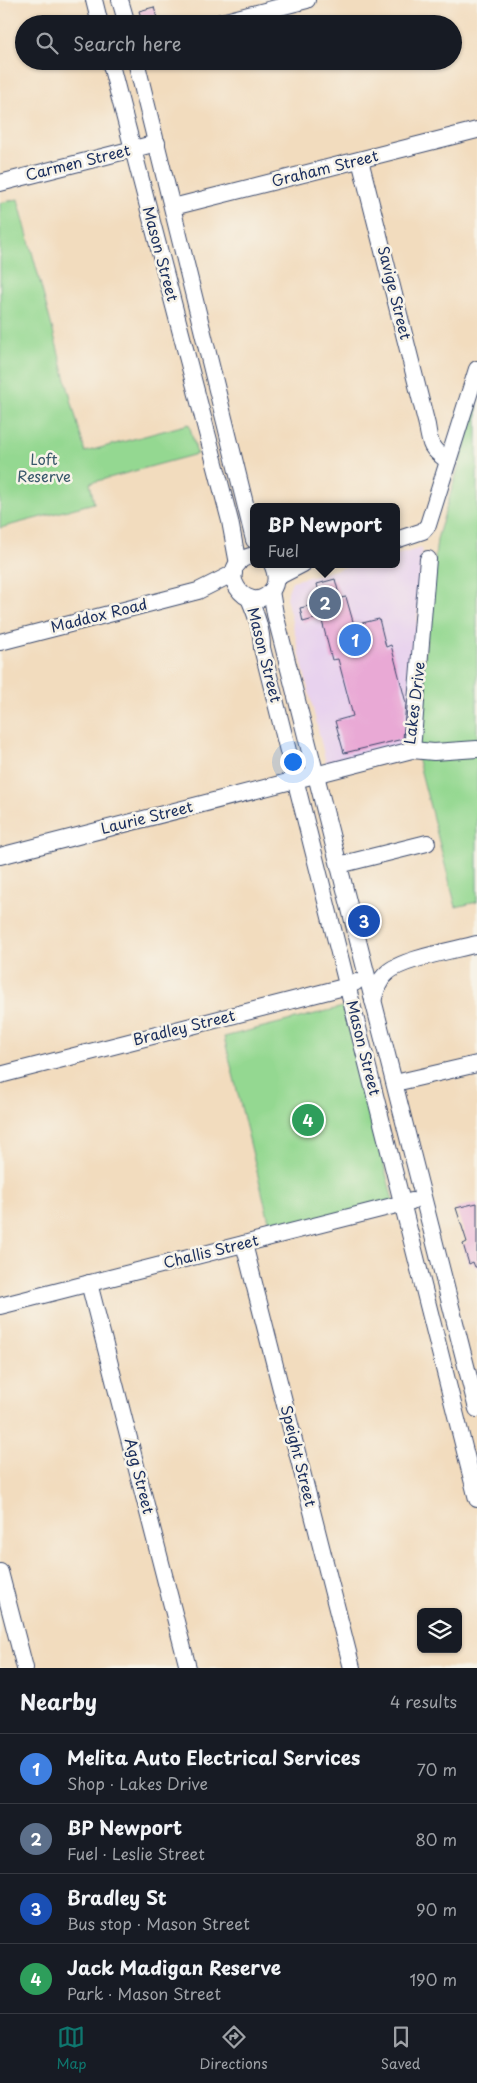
<!DOCTYPE html>
<html lang="en">
<head>
<meta charset="utf-8">
<style>
	:root { --surface:#171b24; --page:#20242c; --text:#f1f3f6; --muted:#9ea1a6; --line:#363941; --accent:#0f766e }
	body { margin:0; font-family:"Playpen Sans",sans-serif; background:var(--page); color:var(--text) }
	.controls { position:absolute; right:15px; bottom:15px; display:grid; overflow:hidden; border-radius:8px; box-shadow:0 1px 4px #0004 }
	.controls button { width:45px; height:45px; display:grid; place-items:center; padding:0; border:0; border-bottom:1px solid var(--line); background:var(--surface); color:var(--text); font:25px sans-serif }
	.you { position:absolute; left:292px; top:761px; width:18px; height:18px; margin:-12px; border:4px solid #fff; border-radius:50%; background:#1a73e8; box-shadow:0 0 0 8px #1a73e833 }
	.badge { display:grid; place-items:center; width:32px; height:32px; border-radius:50%; background:var(--accent); color:#fff; font-size:16px; font-weight:700 }
	.pin { position:absolute; translate:-50% -50%; border:2px solid #fff; box-shadow:0 1px 5px #0006 }
	.popup { position:absolute; left:250px; top:503px; width:150px; height:65px; box-sizing:border-box; display:grid; place-content:center; border-radius:8px; background:var(--surface); filter:drop-shadow(0 1px 4px #0005); font-size:16px; white-space:nowrap; color:var(--muted) }
	.popup b { font-size:19px; color:var(--text) }
	.popup::after { content:''; position:absolute; left:50%; top:100%; margin-left:-10px; border:10px solid transparent; border-top-color:var(--surface) }
	.list { margin:0; padding:0; list-style:none }
	h2 { display:flex; justify-content:space-between; align-items:center; height:65px; margin:0; padding:0 20px; font-size:21px }
	h2 small { font-size:16px; font-weight:400; color:var(--muted) }
	.list li { display:grid; grid-template-columns:32px 1fr auto; gap:15px; align-items:center; box-sizing:border-box; height:70px; padding:0 20px; border-top:1px solid var(--line) }
	.list b { display:block; font-size:19px; white-space:nowrap }
	.list p { margin:0; font-size:16px; white-space:nowrap; color:var(--muted) }
	.list em { font-size:16px; font-style:normal; color:var(--muted) }
	.icon { flex:none; width:28px; height:28px; fill:none; stroke:currentColor; stroke-width:2; stroke-linecap:round; stroke-linejoin:round }
	.map { position:relative; flex:none; width:477px; height:1668px; overflow:hidden }
	.search { position:absolute; background:var(--surface); box-shadow:0 1px 4px #0004; left:15px; right:15px; top:15px; height:55px; display:flex; align-items:center; gap:12px; box-sizing:border-box; padding:0 18px; border-radius:28px; color:var(--muted); font-size:19px }
	.sheet { height:345px; background:var(--surface) }
	nav { display:flex; justify-content:space-around; align-items:center; box-sizing:border-box; height:70px; border-top:1px solid var(--line); background:var(--surface); font-size:14px; color:var(--muted) }
	nav a { display:grid; justify-items:center; gap:2px }
	nav .on { color:var(--accent) }
	.map>svg:first-child { display:block }
	.built { fill:#e8d2ee }
	.green { fill:#94d891; stroke:#588478 }
	.building { fill:#e9a9d5 }
	.lines { fill:none; stroke-linecap:round; stroke-linejoin:round }
	.minor-casing { stroke:#3b496c; stroke-width:18 }
	.minor { stroke:#fff; stroke-width:16 }
	.labels { text-anchor:middle; stroke-width:5; stroke-linejoin:round; paint-order:stroke }
	.street-label { font-size:15px; fill:#1b2f5e; stroke:#f7f3e8 }
	.park-label { font-size:15px; fill:#39596b; stroke:#f7f3e8 }
</style>
</head>
<body>
<div class="map">
<svg width="477" height="1668" viewBox="0 0 477 1668">
	<rect width="100%" height="100%" fill="#f7f3e8"/>
	<filter id="ink" filterUnits="userSpaceOnUse"><feTurbulence type="fractalNoise" baseFrequency=".02" numOctaves="2"/><feDisplacementMap in="SourceGraphic" scale="10" xChannelSelector="R" yChannelSelector="G"/><feConvolveMatrix kernelMatrix="1 2 1 2 8 2 1 2 1" color-interpolation-filters="sRGB"/></filter>
	<filter id="wash" filterUnits="userSpaceOnUse"><feTurbulence type="fractalNoise" baseFrequency=".0096" numOctaves="4" result="noise"/><feDisplacementMap in="SourceGraphic" scale="20" xChannelSelector="R" yChannelSelector="G"/><feGaussianBlur stdDeviation="1.12" result="paint"/><feColorMatrix in="noise" values="0 0 0 0 0 0 0 0 0 0 0 0 0 0 0 0 0 1.4 0 .05"/><feComposite in="paint" operator="in"/></filter>
	<g filter="url(#wash)">
		<rect width="100%" height="100%" fill="#f2dcbe"/>
		<!-- built -->
		<path class="built" d="M422,548L409,746L327,767L286,597L292,581L359,564H396V555Z"/>
		<!-- green -->
		<g class="green">
			<path d="M18,199L85,452L189,424L197,454L90,483L94,503L0,528V203Z"/>
			<path d="M477,405V902L456,907L415,749L437,539Z"/>
			<path d="M343,1007L394,1204L272,1233L224,1037Z"/>
		</g>
		<g id="blocks">
			<!-- building -->
			<g class="building">
				<path d="M154,7L158,22L148,24L142,21L139,11Z"/>
				<path d="M335,579L340,598L346,597L354,625L379,619L386,647L391,645L406,703L403,739L344,753L335,721L353,716L338,659L332,660L321,617L303,622L300,608L322,603L317,584Z"/>
				<path d="M477,1203V1267H475L473,1262L469,1264L463,1244L467,1242L456,1208Z"/>
			</g>
		</g>
	</g>
	<g filter="url(#ink)">
		<use href="#blocks" fill-opacity="0" stroke="#3b496c" stroke-width="1"/>
		<g class="lines">
			<defs>
				<g id="minor">
					<path d="M94,0L100,24"/>
					<path d="M120,0L127,24"/>
					<path d="M214,24L307,0"/>
					<path d="M110,61L230,521L238,564"/>
					<path d="M136,61L254,540"/>
					<path d="M360,160L427,425C430,446 431,449 448,461"/>
					<path d="M0,183L157,143"/>
					<path d="M173,207L477,130"/>
					<path d="M396,540L423,531L428,525L477,369"/>
					<path d="M254,555C209,564 248,621 272,590C278,582 276,573 272,564"/>
					<path d="M276,578L303,564"/>
					<path d="M271,591L275,614L477,1409"/>
					<path d="M249,598C256,615 262,629 262,648L477,1499"/>
					<path d="M0,642L198,591L234,573"/>
					<path d="M412,750L434,752L477,749"/>
					<path d="M0,856L412,750L428,559"/>
					<path d="M339,865L427,843"/>
					<path d="M373,1001C376,990 379,980 387,973C401,959 456,950 477,944"/>
					<path d="M0,1075L348,986L356,982"/>
					<path d="M395,1083L477,1064"/>
					<path d="M244,1244L352,1668"/>
					<path d="M89,1283L188,1668"/>
					<path d="M0,1306L412,1201"/>
					<path d="M0,1572L25,1668"/>
				</g>
			</defs>
			<!-- minor casing -->
			<use href="#minor" class="minor-casing"/>
			<!-- minor -->
			<use href="#minor" class="minor"/>
		</g>
	</g>
	<g class="labels">
		<!-- street labels -->
		<g class="street-label">
			<text transform="translate(78 163) rotate(-14)" y="5">Carmen Street</text>
			<text transform="translate(325 169) rotate(-14)" y="5">Graham Street</text>
			<text transform="translate(160 254) rotate(75)" y="5">Mason Street</text>
			<text transform="translate(394 293) rotate(76)" y="5">Savige Street</text>
			<text transform="translate(99 616) rotate(-14)" y="5">Maddox Road</text>
			<text transform="translate(264 655) rotate(76)" y="5">Mason Street</text>
			<text transform="translate(415 703) rotate(-83)" y="5">Lakes Drive</text>
			<text transform="translate(147 818) rotate(-14)" y="5">Laurie Street</text>
			<text transform="translate(184 1028) rotate(-14)" y="5">Bradley Street</text>
			<text transform="translate(363 1048) rotate(76)" y="5">Mason Street</text>
			<text transform="translate(211 1252) rotate(-14)" y="5">Challis Street</text>
			<text transform="translate(298 1456) rotate(76)" y="5">Speight Street</text>
			<text transform="translate(139 1476) rotate(76)" y="5">Agg Street</text>
		</g>
		<!-- park labels -->
		<g class="park-label">
			<text x="44" y="465">Loft<tspan x="44" dy="17">Reserve</tspan></text>
		</g>
	</g>
</svg>
<div class="controls">
<button><svg class="icon" aria-label="layers" viewBox="0 0 24 24"><path d="M12 4l9 5-9 5-9-5zM3 14l9 5 9-5"/></svg></button>
</div>
<div class="you"></div>
<div class="pin badge" style="left:355px;top:640px;background:#3f7fe0">1</div>
<div class="pin badge" style="left:325px;top:603px;background:#5c6f8a">2</div>
<div class="popup"><b>BP Newport</b>Fuel</div>
<div class="pin badge" style="left:364px;top:921px;background:#1a4fb4">3</div>
<div class="pin badge" style="left:308px;top:1120px;background:#2e9e5b">4</div>
<div class="search"><svg class="icon" aria-label="search" viewBox="0 0 24 24"><circle cx="10" cy="10" r="6"/><path d="M15 15l6 6"/></svg>Search here</div>
</div>
<section class="sheet">
<h2>Nearby<small>4 results</small></h2>
<ul class="list">
<li><span class="badge" style="background:#3f7fe0">1</span><div><b>Melita Auto Electrical Services</b><p>Shop · Lakes Drive</p></div><em>70 m</em></li>
<li><span class="badge" style="background:#5c6f8a">2</span><div><b>BP Newport</b><p>Fuel · Leslie Street</p></div><em>80 m</em></li>
<li><span class="badge" style="background:#1a4fb4">3</span><div><b>Bradley St</b><p>Bus stop · Mason Street</p></div><em>90 m</em></li>
<li><span class="badge" style="background:#2e9e5b">4</span><div><b>Jack Madigan Reserve</b><p>Park · Mason Street</p></div><em>190 m</em></li>
</ul>
</section>
<nav>
<a class="on"><svg class="icon" aria-label="map" viewBox="0 0 24 24"><path d="M3 6l6-2 6 2 6-2v14l-6 2-6-2-6 2zM9 4v14M15 6v14"/></svg>Map</a>
<a><svg class="icon" aria-label="directions" viewBox="0 0 24 24"><path d="M12 3l9 9-9 9-9-9zM9 14v-3h6M13 9l2 2-2 2"/></svg>Directions</a>
<a><svg class="icon" aria-label="saved" viewBox="0 0 24 24"><path d="M7 4h10v16l-5-4-5 4z"/></svg>Saved</a>
</nav>
</body>
</html>
